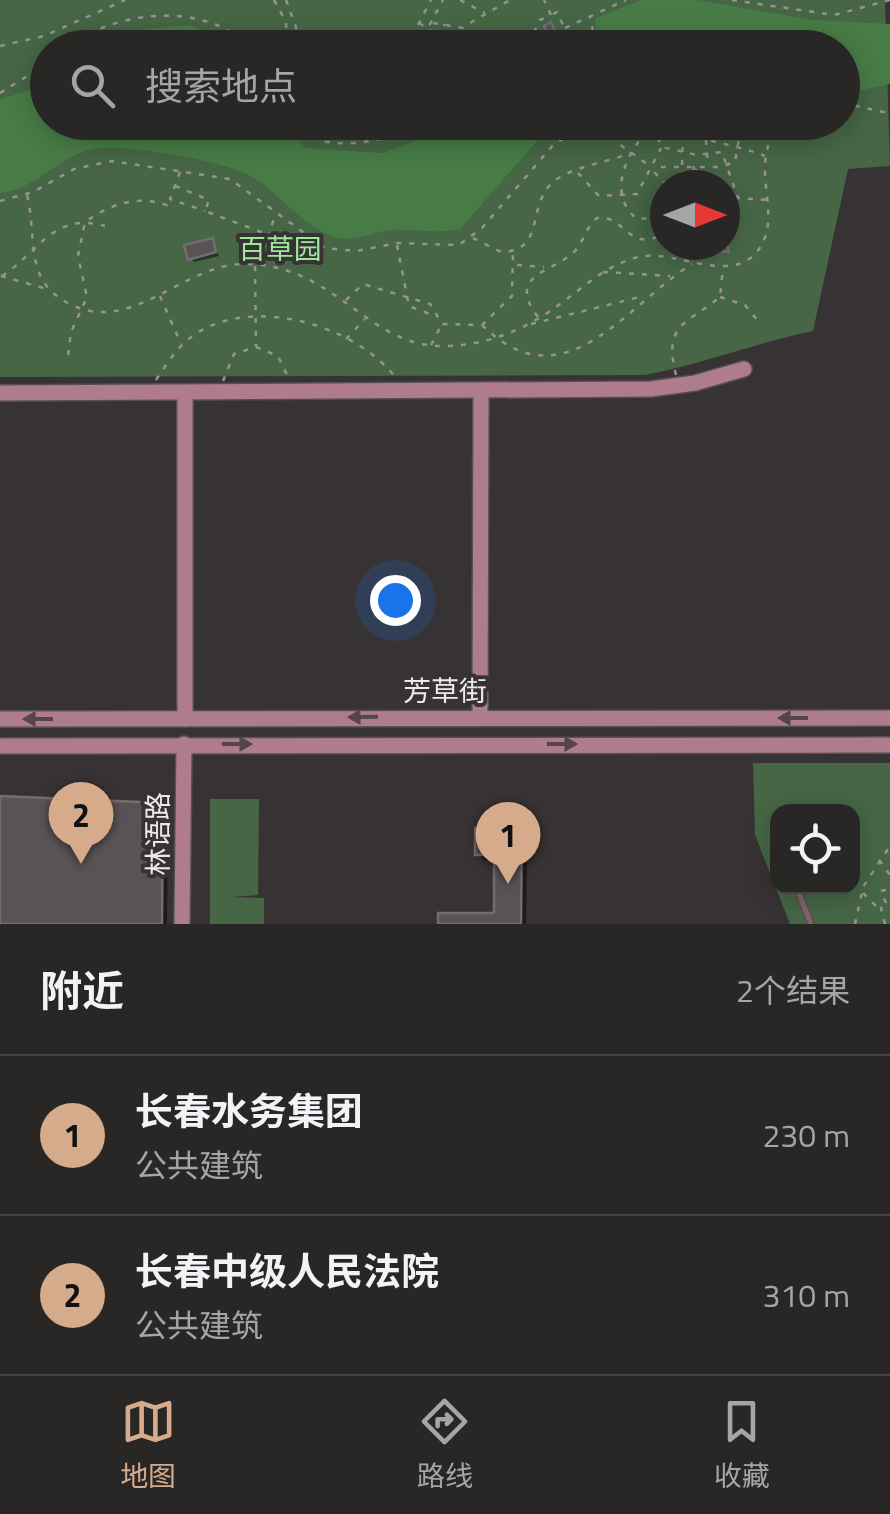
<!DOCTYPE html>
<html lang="zh">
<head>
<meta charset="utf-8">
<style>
	:root { --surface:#292626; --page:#312e2e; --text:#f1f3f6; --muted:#a5a5a7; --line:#454343; --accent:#d6ab8b }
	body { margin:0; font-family:"Titillium Web","Noto Sans SC",sans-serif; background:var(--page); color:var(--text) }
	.controls { position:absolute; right:30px; bottom:30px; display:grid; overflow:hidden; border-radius:20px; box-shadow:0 5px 25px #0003 }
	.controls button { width:90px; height:90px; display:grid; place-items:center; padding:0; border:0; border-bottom:2px solid var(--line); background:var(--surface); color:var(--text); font:50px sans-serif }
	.compass { position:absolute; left:650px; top:170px; width:90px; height:90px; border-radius:50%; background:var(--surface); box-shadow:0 5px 25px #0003; rotate:90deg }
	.you { position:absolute; left:395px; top:600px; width:35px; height:35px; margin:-25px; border:8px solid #fff; border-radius:50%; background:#1a73e8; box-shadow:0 0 0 15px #1a73e833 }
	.badge { display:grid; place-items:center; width:65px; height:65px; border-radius:50%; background:var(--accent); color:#111; font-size:32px; font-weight:700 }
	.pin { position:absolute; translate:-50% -82px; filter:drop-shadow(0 2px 5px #0008) }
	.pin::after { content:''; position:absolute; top:52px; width:35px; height:30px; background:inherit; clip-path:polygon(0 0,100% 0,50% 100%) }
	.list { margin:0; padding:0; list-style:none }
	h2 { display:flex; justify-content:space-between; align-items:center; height:130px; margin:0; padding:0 40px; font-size:42px }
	h2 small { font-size:32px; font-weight:400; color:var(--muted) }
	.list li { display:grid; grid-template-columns:65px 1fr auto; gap:30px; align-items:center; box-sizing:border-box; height:160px; padding:0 40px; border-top:2px solid var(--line) }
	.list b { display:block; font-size:38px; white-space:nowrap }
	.list p { margin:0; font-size:32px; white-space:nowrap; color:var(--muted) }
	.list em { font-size:32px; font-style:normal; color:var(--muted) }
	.icon { flex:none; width:55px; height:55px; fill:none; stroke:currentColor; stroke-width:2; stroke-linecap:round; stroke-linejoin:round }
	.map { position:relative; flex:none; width:890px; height:924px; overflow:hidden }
	.search { position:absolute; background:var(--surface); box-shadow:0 5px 25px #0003; left:30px; right:30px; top:30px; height:110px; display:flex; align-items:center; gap:25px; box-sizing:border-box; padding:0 35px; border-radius:55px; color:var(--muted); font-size:38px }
	.sheet { height:450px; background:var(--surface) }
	nav { display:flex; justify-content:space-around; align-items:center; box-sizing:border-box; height:140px; border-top:2px solid var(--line); background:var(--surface); font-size:28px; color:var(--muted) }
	nav a { display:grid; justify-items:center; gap:5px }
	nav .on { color:var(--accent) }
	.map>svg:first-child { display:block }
	.green { fill:#466645; fill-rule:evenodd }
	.water { fill:#477c46 }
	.shadow { fill:#0007 }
	.building { fill:#595355; stroke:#726d6f; stroke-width:2.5 }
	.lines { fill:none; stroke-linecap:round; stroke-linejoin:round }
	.lane-casing { stroke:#544f50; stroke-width:8 }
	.secondary-casing { stroke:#544f50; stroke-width:18 }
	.path { stroke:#979394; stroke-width:2.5; stroke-dasharray:5 8; stroke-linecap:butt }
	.lane { stroke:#83626e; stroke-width:5 }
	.secondary { stroke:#af7c8f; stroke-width:15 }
	.path-bridge { stroke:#979394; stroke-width:2.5; stroke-dasharray:5 8; stroke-linecap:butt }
	.oneway { fill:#55444a }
	.labels { text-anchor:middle; stroke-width:8; stroke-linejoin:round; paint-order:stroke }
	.park-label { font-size:28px; fill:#9de89a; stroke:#373233 }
	.street-label { font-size:28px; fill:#ece9ea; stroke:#373233 }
</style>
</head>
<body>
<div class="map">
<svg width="890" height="924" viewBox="0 0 890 924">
	<rect width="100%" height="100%" fill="#373233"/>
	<!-- green -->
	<g class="green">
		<path d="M0,0H885L890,166L848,169L813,331C756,343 703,364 645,375L0,377ZM48,48H842V122H48ZM665,185H725V245H665Z"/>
		<path d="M753,763H890V924H790L755,835ZM778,812H852V886H778Z"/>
		<path d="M210,799H259L258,895L231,897L264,898V924H210Z"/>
	</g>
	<!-- water -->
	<g class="water">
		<path d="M642,0H697L814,20L890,24V84L843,94L842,48L588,47L596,34L595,18Z"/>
		<path d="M186,25L208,31L235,47H84L112,33Z"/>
		<path d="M47,75L48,122L279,123L305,148L383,153L466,123H571V125L565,123L543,134L460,229C437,234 414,229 391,230C371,232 351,244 331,236C300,223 279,193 251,176C225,161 131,145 101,148C58,152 41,189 0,193V99L27,91Z"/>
	</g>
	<!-- shadow -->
	<g class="shadow">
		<path d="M212,241L219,256L194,262L190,258Z"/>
		<path d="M0,799L162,806L168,812L167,924H0Z"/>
		<path d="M521,831L527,837L526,924H440L497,916V860H484L478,854Z"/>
	</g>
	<!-- building -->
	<g class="building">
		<path d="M551,22L560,42L553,45L544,26Z"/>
		<path d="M725,236L729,252L716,251V245H725Z"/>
		<path d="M213,238L216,252L188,260L184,245Z"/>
		<path d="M0,796L163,803L162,924H0Z"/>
		<path d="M475,828H522L521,924H438V913H494V855H475Z"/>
	</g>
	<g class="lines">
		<defs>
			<path id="lane" d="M796,886L811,924"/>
			<g id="secondary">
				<path d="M0,393L651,389L695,383L744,369"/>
				<path d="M480,715L481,392"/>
				<path d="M0,719L890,718"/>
				<path d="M185,719V395"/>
				<path d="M0,746L890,745"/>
				<path d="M182,924L184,744"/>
			</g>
		</defs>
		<!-- lane casing -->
		<use href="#lane" class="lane-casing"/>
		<!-- secondary casing -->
		<use href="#secondary" class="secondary-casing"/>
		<!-- path -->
		<g class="path">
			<path d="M274,0L286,22L287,48"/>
			<path d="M286,0L297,30L314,38L318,48"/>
			<path d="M460,0L485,13"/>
			<path d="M732,0L834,15L890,0"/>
			<path d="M553,14L557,12L574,48"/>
			<path d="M419,23L458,48"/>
			<path d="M433,23L464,28"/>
			<path d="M565,28L626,0"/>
			<path d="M528,44L540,20L551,15L544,0"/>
			<path d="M0,46L44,36L125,0"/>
			<path d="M67,48C114,10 207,0 250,48"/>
			<path d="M406,48L431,0"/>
			<path d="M417,48L443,0"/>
			<path d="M430,48L445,24"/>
			<path d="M463,48L470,23L510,0"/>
			<path d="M520,48L531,43L544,48"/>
			<path d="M558,48L593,31L590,17"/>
			<path d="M0,93L48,63"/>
			<path d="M842,103L888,113"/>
			<path d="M292,122C323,162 398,136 437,122"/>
			<path d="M609,122L619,144L650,166"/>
			<path d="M656,122C631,145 603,191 637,219L651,218L665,200"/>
			<path d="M681,122L683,131C709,143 738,145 765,156"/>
			<path d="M652,126L662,147L697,155L722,152L738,198L768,200"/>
			<path d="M706,140L708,166"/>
			<path d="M682,165L683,133"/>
			<path d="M180,172L170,199L205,211"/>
			<path d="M578,173L599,196L637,194L661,148"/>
			<path d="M676,179L692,178L694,166"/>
			<path d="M667,185L655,173L659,167H719L735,162L740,132L733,122"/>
			<path d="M175,186L209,200L205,211L269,235"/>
			<path d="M27,195C38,239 22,282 72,305C132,334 183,265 243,264C337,263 367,350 448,346C489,345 528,328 560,304C587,285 610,261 645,256C676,252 729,282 755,254C778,229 764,196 765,167C765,152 771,137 775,122"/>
			<path d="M725,195L738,198"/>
			<path d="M0,201L33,192L74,169L112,161L230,179L325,248L357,251L397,243L459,245L482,228L554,144L594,122"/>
			<path d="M473,238L501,252C542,251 529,216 546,190C561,167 605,164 630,153"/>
			<path d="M397,245L409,306L435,316"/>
			<path d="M679,245L680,258"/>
			<path d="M259,262L276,213"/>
			<path d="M242,264L253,230"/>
			<path d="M517,265L544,267"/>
			<path d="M255,266L256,347"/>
			<path d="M603,272L670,276"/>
			<path d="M1,276L47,289"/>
			<path d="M2,276C38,253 54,211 105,226"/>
			<path d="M160,296L181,344"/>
			<path d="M720,297L745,305L758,321"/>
			<path d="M346,300L363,284L430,304L442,324L482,325L512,296L513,252"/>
			<path d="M538,317C505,274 554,272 574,252C584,242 585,228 597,218C626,214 628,255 665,233"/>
			<path d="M531,324L644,296"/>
			<path d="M482,325C564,406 626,305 692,264"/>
			<path d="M346,339L365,319"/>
			<path d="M431,345L441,326"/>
			<path d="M68,355L71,332L87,297L78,256L85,222C111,204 136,195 167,205L170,199"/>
			<path d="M676,375C663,323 686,325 720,297L723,267"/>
			<path d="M156,380C168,362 179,344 197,333C256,296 355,325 396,378"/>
			<path d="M223,381L234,354L256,347L278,356L288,377"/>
			<path d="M879,860L890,875"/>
			<path d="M863,893L881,911"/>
			<path d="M886,903L881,891L890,889"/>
			<path d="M855,924L863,887L890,846"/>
			<path d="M885,924L881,908L890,905"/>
		</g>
		<!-- lane -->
		<use href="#lane" class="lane"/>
		<!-- secondary -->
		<use href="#secondary" class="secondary"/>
		<!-- path-bridge -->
		<path class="path-bridge" d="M674,185L680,174L691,169L705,172L713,185"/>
	</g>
	<!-- one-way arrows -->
	<defs><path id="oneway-solid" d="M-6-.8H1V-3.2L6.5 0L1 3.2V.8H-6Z" transform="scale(2.5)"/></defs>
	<g class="oneway">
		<use href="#oneway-solid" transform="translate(363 717) rotate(179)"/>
		<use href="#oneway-solid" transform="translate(793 718) rotate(-180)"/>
		<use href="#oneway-solid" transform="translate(38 719) rotate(-180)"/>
		<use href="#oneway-solid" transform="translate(237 744)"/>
		<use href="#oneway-solid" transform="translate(562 744)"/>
	</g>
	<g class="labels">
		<!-- park labels -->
		<g class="park-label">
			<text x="280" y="259">百草园</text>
		</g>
		<!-- street labels -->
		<g class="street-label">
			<text x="445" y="701">芳草街</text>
			<text transform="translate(158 834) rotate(-90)" y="10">林语路</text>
		</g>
	</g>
</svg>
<div class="controls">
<button><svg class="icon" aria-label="locate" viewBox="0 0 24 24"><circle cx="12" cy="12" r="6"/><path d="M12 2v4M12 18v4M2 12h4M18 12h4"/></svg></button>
</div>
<svg class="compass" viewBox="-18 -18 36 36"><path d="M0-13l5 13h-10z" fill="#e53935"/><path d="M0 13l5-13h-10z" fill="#a5a5a7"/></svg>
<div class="you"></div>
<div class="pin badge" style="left:508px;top:884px">1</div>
<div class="pin badge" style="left:81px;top:864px">2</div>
<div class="search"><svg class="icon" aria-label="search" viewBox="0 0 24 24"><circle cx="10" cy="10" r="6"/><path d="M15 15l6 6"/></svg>搜索地点</div>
</div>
<section class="sheet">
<h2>附近<small>2个结果</small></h2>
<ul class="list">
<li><span class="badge">1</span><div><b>长春水务集团</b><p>公共建筑</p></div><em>230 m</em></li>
<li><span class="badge">2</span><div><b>长春中级人民法院</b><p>公共建筑</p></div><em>310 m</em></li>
</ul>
</section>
<nav>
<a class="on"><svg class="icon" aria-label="map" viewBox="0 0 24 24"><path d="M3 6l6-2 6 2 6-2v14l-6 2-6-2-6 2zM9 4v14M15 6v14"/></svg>地图</a>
<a><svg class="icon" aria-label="directions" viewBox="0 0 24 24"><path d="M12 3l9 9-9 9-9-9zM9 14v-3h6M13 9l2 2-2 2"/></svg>路线</a>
<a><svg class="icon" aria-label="saved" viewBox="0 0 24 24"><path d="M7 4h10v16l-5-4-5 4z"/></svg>收藏</a>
</nav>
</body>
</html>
